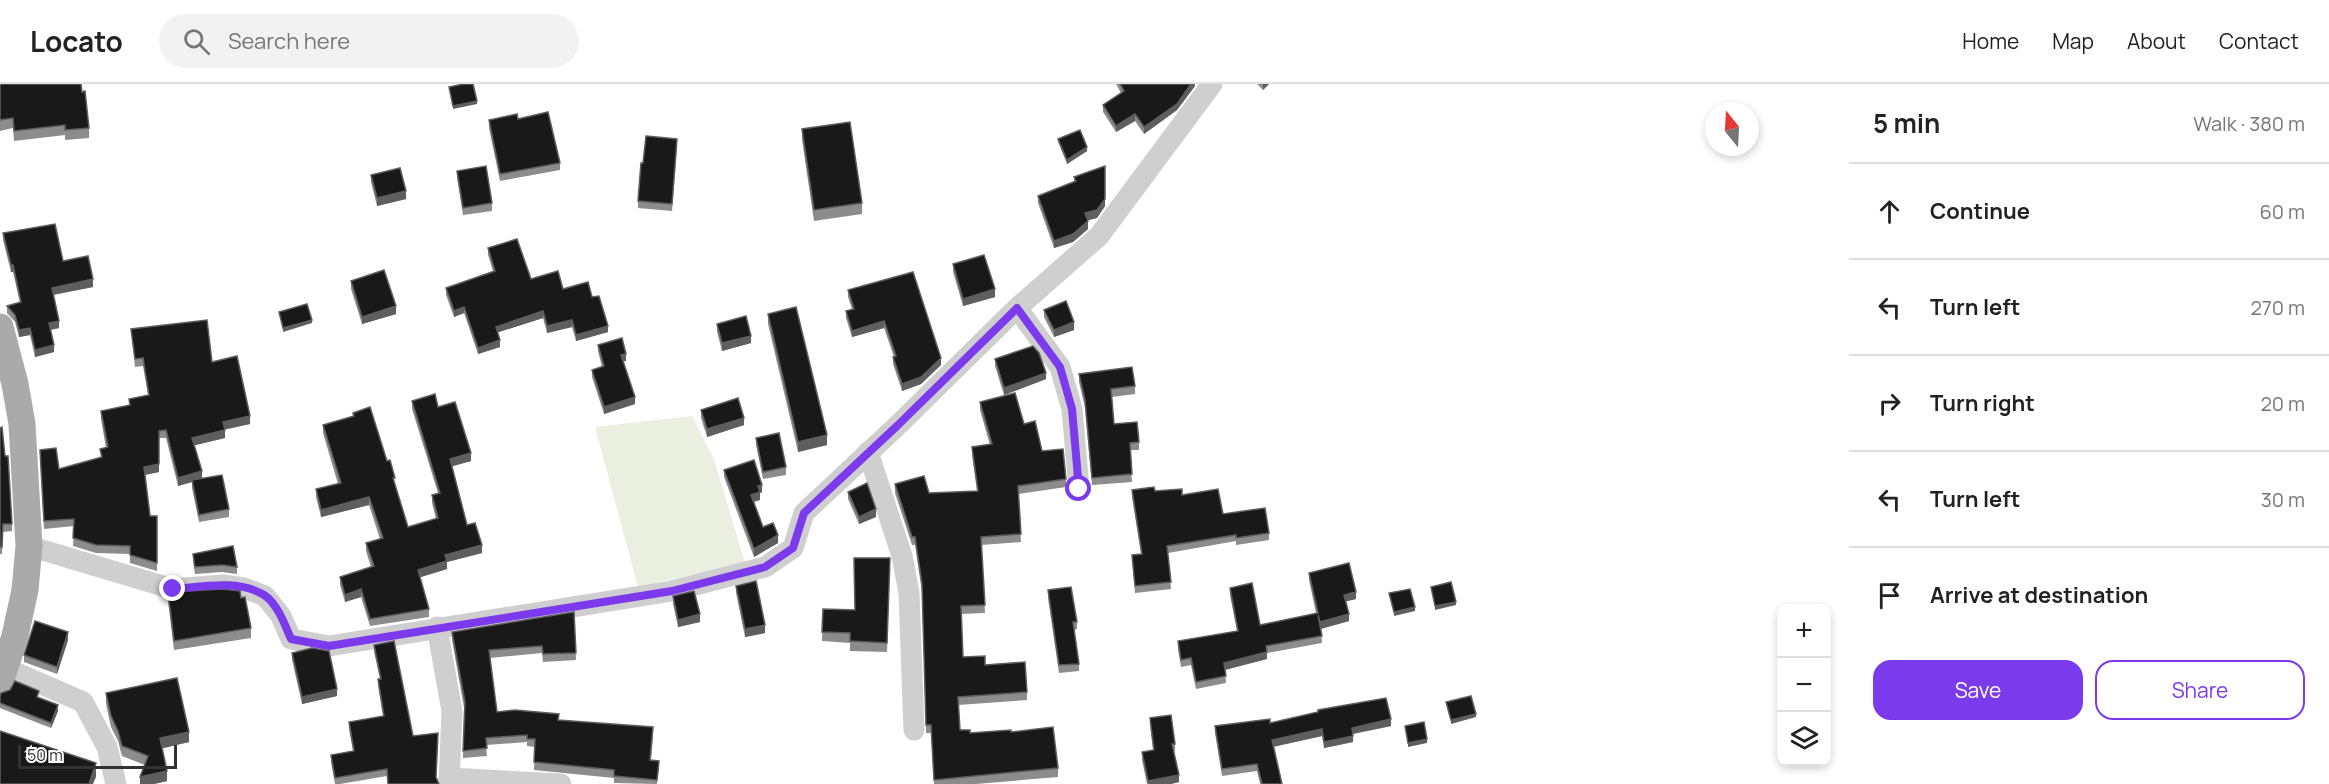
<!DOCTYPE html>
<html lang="en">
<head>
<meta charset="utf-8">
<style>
	:root { --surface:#fff; --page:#f2f2f2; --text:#222; --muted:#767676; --line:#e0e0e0; --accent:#7c3aed }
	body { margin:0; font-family:Manrope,sans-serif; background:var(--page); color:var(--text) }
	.controls { position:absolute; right:18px; bottom:18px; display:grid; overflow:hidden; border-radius:12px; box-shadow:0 3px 9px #0003 }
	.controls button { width:54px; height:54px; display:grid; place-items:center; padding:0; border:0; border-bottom:2px solid var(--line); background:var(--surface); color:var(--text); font:30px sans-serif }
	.compass { position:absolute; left:1705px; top:18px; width:54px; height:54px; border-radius:50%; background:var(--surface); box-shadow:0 3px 9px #0003; rotate:342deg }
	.scale { position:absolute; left:18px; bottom:15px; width:159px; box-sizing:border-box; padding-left:6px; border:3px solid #323232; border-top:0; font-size:16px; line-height:21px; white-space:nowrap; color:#323232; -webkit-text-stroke:4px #fff; paint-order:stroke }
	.stop { position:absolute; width:18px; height:18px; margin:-14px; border:4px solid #7c3aed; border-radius:50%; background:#fff }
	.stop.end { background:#7c3aed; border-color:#fff; box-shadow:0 2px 6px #0008 }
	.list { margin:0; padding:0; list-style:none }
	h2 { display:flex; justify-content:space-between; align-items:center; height:78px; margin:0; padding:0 24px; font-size:26px }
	h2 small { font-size:20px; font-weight:400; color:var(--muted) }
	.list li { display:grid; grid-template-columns:39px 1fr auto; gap:18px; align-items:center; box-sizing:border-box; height:96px; padding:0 24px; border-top:2px solid var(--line) }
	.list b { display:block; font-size:22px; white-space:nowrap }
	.list em { font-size:20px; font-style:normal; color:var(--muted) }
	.actions { display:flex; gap:12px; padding:18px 24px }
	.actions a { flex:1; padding:14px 0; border:2px solid var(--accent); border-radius:18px; text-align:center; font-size:21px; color:var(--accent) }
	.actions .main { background:var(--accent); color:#fff }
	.icon { flex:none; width:33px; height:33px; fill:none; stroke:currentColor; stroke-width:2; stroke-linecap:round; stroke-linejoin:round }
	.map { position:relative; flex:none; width:1849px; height:700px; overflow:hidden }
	header { display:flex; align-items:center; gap:36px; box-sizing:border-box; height:84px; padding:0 30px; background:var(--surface); border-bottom:2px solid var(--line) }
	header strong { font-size:28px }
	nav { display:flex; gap:33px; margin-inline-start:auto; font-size:21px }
	.search { width:420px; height:54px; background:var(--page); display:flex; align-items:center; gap:15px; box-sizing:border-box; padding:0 21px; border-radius:33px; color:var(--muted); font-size:22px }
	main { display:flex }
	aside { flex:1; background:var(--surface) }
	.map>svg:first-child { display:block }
	.green { fill:#ebefe0 }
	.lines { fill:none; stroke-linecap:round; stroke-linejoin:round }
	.minor { stroke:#cfcfcf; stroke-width:21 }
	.major { stroke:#aaa; stroke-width:27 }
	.wall { fill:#8c8c8c }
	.shaded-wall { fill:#5e5e5e }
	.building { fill:#191919; stroke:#5e5e5e; stroke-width:1.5 }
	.route { stroke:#7c3aed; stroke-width:8 }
</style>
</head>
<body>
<header>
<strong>Locato</strong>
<div class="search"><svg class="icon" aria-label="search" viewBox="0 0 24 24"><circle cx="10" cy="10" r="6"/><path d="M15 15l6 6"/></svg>Search here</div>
<nav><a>Home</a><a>Map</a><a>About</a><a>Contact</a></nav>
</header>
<main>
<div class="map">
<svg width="1849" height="700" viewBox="0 0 1849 700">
	<rect width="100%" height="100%" fill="#fff"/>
	<!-- green -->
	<path class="green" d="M692,332L714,375L745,479L638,503L595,343Z"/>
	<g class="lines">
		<!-- minor -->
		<g class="minor">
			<path d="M1017,224L1060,283L1072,325L1079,405"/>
			<path d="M868,368L902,472L909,509L914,646"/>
			<path d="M29,462L173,505L223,501L244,504L265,512L281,532L291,555L329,562L672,507L765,483L793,464L804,429L897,342L1017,224L1099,152L1212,0"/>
			<path d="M437,543L452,627L449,700"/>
			<path d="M5,584L83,618L107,663L116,700"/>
			<path d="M449,694L561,700"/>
		</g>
		<!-- major -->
		<path class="major" d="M0,243L15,300L22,340L29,462L25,506L15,552L0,599"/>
	</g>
	<!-- wall -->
	<g class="wall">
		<path d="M0,0L82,8L89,44V54L65,56V51L14,57L13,44L0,47Z"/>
		<path d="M1116,0H1195V2L1177,26L1144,50L1135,37L1116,48L1103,28V21L1121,9Z"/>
		<path d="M1257,0H1269L1263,6Z"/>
		<path d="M518,35L560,79V86L500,97L489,44V36Z"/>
		<path d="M802,45L862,119V130L814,137L802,56Z"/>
		<path d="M1058,55L1087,67L1067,80L1058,58Z"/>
		<path d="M677,63L672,127L638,124V117L643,79Z"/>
		<path d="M1105,82V122L1097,134L1088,136V145L1073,158L1054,164L1038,119V112L1074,98V93Z"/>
		<path d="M457,87L492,119V127L463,131L457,94Z"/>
		<path d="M371,91L406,115L377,122L371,98Z"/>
		<path d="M3,149L63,177L93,203L53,211L59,244L51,246L54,268L35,273L30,251L19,253L15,238L7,229V222L20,219L13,188H11L3,156Z"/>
		<path d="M488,164L531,195L592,213L608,248L576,257L572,243L547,249L543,234L498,248L500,263L478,270L464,229L454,233L446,211V204L493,187L488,171Z"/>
		<path d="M953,180L995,213L963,222L953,188Z"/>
		<path d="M351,197L396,230L362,240L351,205Z"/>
		<path d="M848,206L941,281L921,300L902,307L893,280V273H894L884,244L852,253L846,234V227L852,225L848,213Z"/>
		<path d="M1044,226L1074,246L1054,253L1044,233Z"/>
		<path d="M768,230L827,361L798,368L768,240Z"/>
		<path d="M717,240L751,259L722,267L717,248Z"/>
		<path d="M131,245L212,278L250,340L225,345V354L194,361L202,394L229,425V433L199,438L192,404V398L178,402L166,354H159V388L145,391L157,479V487L130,479V470L96,469L73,462L74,442L44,445L40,374L59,385L101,374L100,365L106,364L101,335V327L129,322V315L148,311L143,282L135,283Z"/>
		<path d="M598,261L626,277H623L635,320L604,330L592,293V286L602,283L598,267Z"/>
		<path d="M995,275L1046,295L1004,311L995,282Z"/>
		<path d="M1079,290L1135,302V310L1112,313L1114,340L1139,358V366H1130L1132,398L1092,401L1085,324L1079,298Z"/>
		<path d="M412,317L438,323L471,377L452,382L467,441L482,469L447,478V485L420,493L429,525V533L370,542L361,513L345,518L340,501V493L371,483L366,467V459L380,455L369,421L321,433L316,413V405L338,400L323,349V341L353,332V329L395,401L408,443L436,435L432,419V411L438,409L412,325Z"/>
		<path d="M980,318L1024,340L1042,367L1066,395V403L1018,410L1021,458L981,461L985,529L961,530L963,573L985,581L1027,608V616L958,621L960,646L970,649L1011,648L1058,684V693L976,700H934L931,649H926L922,508L915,461H912L895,409V400L929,409L977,407L972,371V363L990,361L980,326Z"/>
		<path d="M701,326L744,341L707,353L701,334Z"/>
		<path d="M0,344L12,440V447L3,448L2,470H0Z"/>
		<path d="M756,354L786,383V391L763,395L756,361Z"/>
		<path d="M724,386L762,408L760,409V416L754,418L763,443L778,459L754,473L724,393Z"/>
		<path d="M1132,406L1155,407L1182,411L1269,449V456L1236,461V457L1168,469L1171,505L1135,509L1132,471L1141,470L1132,413Z"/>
		<path d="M848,408L876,433L859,440L848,415Z"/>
		<path d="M193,470L237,483V490L222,488L195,490L193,478Z"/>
		<path d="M890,474L887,568L850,567V559L822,557L823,525L855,526Z"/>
		<path d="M1309,489L1356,515L1346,517L1349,537L1321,545L1322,559L1267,569V575L1225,586L1226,599L1196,605L1191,581L1181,583L1178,565V557L1237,547L1230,511V504L1260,541L1316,529L1309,496Z"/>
		<path d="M736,502L765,549L745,553L736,509Z"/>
		<path d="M1048,506L1077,538V545L1074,546L1079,580V587L1059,589L1048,514Z"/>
		<path d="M168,508L251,544V554L174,566L168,517Z"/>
		<path d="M673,512L700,538L678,543L673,520Z"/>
		<path d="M574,528L576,576L543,578L542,569L490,574L497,628L653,651L651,676L659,684L657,700L614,699V694L534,686L535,663L527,662V658L486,661L487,672L463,674L464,624L452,556V548Z"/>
		<path d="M68,556L57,590L24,578V571Z"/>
		<path d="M394,557L387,692L340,700H335L331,678V671L353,667L349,645V638L383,633L378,602V595H380L374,568V561Z"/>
		<path d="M292,569L337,612L302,620L292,576Z"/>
		<path d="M106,609L189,658L162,664L167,697L154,700H140L145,681L122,672L118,657L111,643L106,620Z"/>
		<path d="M0,612L39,613V614L58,627L51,644L0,624Z"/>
		<path d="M1150,634L1175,660V667H1174L1179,698L1171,700H1147L1142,676V668L1153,666L1150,641Z"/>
		<path d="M1270,639L1391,642L1353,650V658L1324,664L1322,652L1273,663L1282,700H1260L1257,687L1222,692L1215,649V642Z"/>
	</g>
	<!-- shaded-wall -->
	<g class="shaded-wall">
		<path d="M1191,0H1195V2L1177,26L1144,50V43Z"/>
		<path d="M1263,0H1269L1263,6Z"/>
		<path d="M477,17V20L453,25V22Z"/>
		<path d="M1135,30V37L1116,48V42Z"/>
		<path d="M1087,63V67L1067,80V76Z"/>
		<path d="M406,107V115L377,122V114Z"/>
		<path d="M1105,115V122L1097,134L1085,137V129Z"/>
		<path d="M1088,137V145L1073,158L1054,164V157Z"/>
		<rect x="11" y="181" width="2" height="7"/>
		<path d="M93,195V203L52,211V204Z"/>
		<path d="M995,205V213L963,222V215Z"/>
		<path d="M396,222V230L362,240V233Z"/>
		<path d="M464,223V229L454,233V227Z"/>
		<path d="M543,227V234L496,249V243Z"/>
		<path d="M312,236V239L283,248V244Z"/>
		<path d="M572,236V243L547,249V242Z"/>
		<path d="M59,237V244L49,246V239Z"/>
		<path d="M884,237V244L852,253V247Z"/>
		<path d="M1074,238V246L1054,253V246Z"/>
		<path d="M608,242V248L576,257V251Z"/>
		<path d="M30,244V251L19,253V246Z"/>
		<path d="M751,252V259L722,267V259Z"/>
		<path d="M500,256V263L478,270V264Z"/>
		<path d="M54,261V268L35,273V266Z"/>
		<path d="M626,270V277L621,278V271Z"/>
		<path d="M941,274V281L921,300L902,307V300Z"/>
		<path d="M1046,289V295L1004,311V304Z"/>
		<path d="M635,313V320L604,330V323Z"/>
		<path d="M250,332V340L223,346V338Z"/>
		<path d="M744,334V341L707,353V345Z"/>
		<path d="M225,346V354L192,362V354Z"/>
		<path d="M827,351V361L798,368V358Z"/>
		<path d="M159,354V388L144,391V383Z"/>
		<path d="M471,369V377L450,383V375Z"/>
		<path d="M202,387V395L178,402V394Z"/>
		<path d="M762,401V408L760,409V416L751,418V411L758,402Z"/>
		<path d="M369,413V421L321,433V426Z"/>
		<path d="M876,425V433L859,440V433Z"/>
		<path d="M778,451V459L754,473V465Z"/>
		<path d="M482,461V469L447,478V485L418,494V486L445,471Z"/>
		<path d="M361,505V513L345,518V511Z"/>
		<path d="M1356,508V515L1344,518V511Z"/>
		<path d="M1456,518V521L1435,526V522Z"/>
		<path d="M1415,523V527L1394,532V528Z"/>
		<path d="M700,530V538L678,543V536Z"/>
		<path d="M1349,530V537L1320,545V538Z"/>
		<path d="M765,541V549L745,553V545Z"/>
		<path d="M68,548V556L57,590V583Z"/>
		<path d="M1267,568V575L1224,586V579Z"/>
		<path d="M337,605V612L302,620V613Z"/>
		<path d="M58,621V627L51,644V639Z"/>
		<path d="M1476,630V633L1451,640V636Z"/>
		<path d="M1391,635V642L1352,650V644Z"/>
		<path d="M1322,645V652L1272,663V656Z"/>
		<path d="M189,648V658L160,665V654Z"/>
		<path d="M1353,652V658L1324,664V658Z"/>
		<path d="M1427,655V659L1408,663V659Z"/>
		<path d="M96,679V693L93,700H89Z"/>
		<path d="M167,687V697L154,700H140V693Z"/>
		<path d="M1179,691V698L1171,700H1148V697Z"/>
	</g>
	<!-- building -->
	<g class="building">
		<path d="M0,0H81L82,8L85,7L89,44L65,46V41L14,47L13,34L0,36Z"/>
		<path d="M463,0H473L477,17L453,22L449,3Z"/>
		<path d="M1120,0H1191L1177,20L1144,43L1135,30L1116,42L1103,21L1124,7Z"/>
		<path d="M548,28L560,79L500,90L489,36L517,30L518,35Z"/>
		<path d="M850,38L862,119L814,126L802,45Z"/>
		<path d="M1080,46L1087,63L1067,76L1058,55Z"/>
		<path d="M646,52L677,55L672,120L638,117L641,79H643Z"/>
		<path d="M486,82L492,119L463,124L457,87Z"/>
		<path d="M1105,82V115L1097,126L1085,129L1088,137L1073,150L1054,157L1038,112L1076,97L1074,93Z"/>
		<path d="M400,84L406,107L377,114L371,91Z"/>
		<path d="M55,140L63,177L88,172L93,195L52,204L59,237L49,239L54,261L35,266L30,244L19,246L15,231L7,222L21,218L13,181H11L3,149Z"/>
		<path d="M517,155L531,195L558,187L563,205L588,198L592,213L599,212L608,242L576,251L572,236L547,242L543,227L496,243L500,256L478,264L464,223L454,227L446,204L495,187L488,164Z"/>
		<path d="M984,171L995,205L963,215L953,180Z"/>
		<path d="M384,186L396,222L362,233L351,197Z"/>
		<path d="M913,188L941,274L921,293L902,300L893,273L896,272L884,237L852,247L846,227L854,225L848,206Z"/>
		<path d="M1066,217L1074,238L1054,246L1044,226Z"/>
		<path d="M307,220L312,236L283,244L279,228Z"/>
		<path d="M796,223L827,351L798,358L768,230Z"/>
		<path d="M746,232L751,252L722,259L717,240Z"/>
		<path d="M207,236L212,278L237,272L250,332L223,338L225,346L192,354L202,387L178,394L166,346L159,347V380L144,383L150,432H157V479L130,471V462L96,461L73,454L74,435L44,437L40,366L56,364L59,385L102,373L100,365L108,363L101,327L130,321L129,315L149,311L143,274L135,275L131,245Z"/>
		<path d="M622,254L626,270L621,271L635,313L604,323L592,286L604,282L598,261Z"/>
		<path d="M1033,262L1039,269L1046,289L1004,304L995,275Z"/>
		<path d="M1132,283L1135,302L1111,305L1114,340L1137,338L1139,358L1130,359L1132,390L1092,394L1085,316L1079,290Z"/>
		<path d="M1015,309L1024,340L1035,337L1042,367L1063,365L1066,395L1018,402L1021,450L981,453L985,521L961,522L963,573L985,572V581L1025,578L1027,608L958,613L960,646H970V649L1011,646V648L1053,643L1058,684L934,696L931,641H926L922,500L915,453H912L895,400L924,392L929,409L978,407L972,363L992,360L980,318Z"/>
		<path d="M435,310L438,323L455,318L471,369L450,375L467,441L475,439L482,461L445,471L447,477L418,486L429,525L370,535L361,505L345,511L340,493L374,482L366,459L383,454L369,413L321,426L316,405L341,399L323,341L354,332L353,329L370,323L387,377L390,376L395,394H393L408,443L438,434L432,411L440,409L412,317Z"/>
		<path d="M738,314L744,334L707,345L701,326Z"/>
		<path d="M2,343L5,372H8L12,440H3L2,463H0V344Z"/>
		<path d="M779,349L786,383L763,388L756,354Z"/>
		<path d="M754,376L762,401L758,402L760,408L751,411L763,443L773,439L778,451L754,465L724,386Z"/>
		<path d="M222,391L229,425L199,431L192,396Z"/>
		<path d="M867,399L876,425L859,433L848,408Z"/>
		<path d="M1154,403L1155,407L1182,405V411L1218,405L1223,430L1265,424L1269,449L1236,454V451L1167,462L1171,498L1135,502L1132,471L1142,470L1132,406Z"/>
		<path d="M233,462L237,483L222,481L195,483L193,470Z"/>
		<path d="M854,474H890L887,559L850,557V549L822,548L823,525L855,526Z"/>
		<path d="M1349,479L1356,508L1344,511L1349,530L1320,538L1318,531L1322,552L1266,562L1267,568L1224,579L1226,592L1196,598L1191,574L1181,576L1178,557L1238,547L1230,504L1252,499L1260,541L1318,529L1309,489Z"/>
		<path d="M756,497L765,541L745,545L736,502Z"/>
		<path d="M1451,498L1456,518L1435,522L1431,503Z"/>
		<path d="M1071,503L1077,538H1073L1079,580L1059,581L1048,506Z"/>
		<path d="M223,505L240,507L241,514L245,513L251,544L174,557L168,508Z"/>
		<path d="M1410,505L1415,523L1394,528L1389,509Z"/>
		<path d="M694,507L700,530L678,536L673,512Z"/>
		<path d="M574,528L576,569L543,570L542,562L489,566L497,628L515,626L559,630L558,636L653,643L650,676L659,677L657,696L614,692V686L534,678L535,655H527V651L486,654L487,664L463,667L465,618L452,548Z"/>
		<path d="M35,537L68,548L57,583L24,571Z"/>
		<path d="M394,557L413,652L438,649L436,693L439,700H388L387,685L335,694L331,671L354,667L349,638L384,632L378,595H381L374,561Z"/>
		<path d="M312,564L329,567L337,605L302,613L292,569Z"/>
		<path d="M177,594L189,648L160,654L167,687L140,693L148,672L122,662L118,647L111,632L106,609Z"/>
		<path d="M15,597L39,607L37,613L58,621L51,639L0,619V612L1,609L10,606Z"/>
		<path d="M1471,612L1476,630L1451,636L1446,618Z"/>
		<path d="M1386,614L1391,635L1352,644L1353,652L1324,658L1322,645L1272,656L1282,700H1262L1257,680L1222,685L1215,642L1270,635V639L1318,628V626Z"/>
		<path d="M1171,631L1175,660H1172L1179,691L1148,697L1142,668L1154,666L1150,634Z"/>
		<path d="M1424,638L1427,655L1408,659L1405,642Z"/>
		<path d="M0,647L96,679L89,700H0Z"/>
	</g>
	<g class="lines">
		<!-- route -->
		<path class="route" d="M173,505C202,503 238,495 264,511C277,519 285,541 291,555L329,562L672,507L765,483L793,464L804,429L897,342L1017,224L1060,283L1072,325L1079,405"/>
	</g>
</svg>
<div class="controls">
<button>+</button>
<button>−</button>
<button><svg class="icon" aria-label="layers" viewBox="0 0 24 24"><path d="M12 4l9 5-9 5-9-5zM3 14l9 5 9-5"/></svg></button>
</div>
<svg class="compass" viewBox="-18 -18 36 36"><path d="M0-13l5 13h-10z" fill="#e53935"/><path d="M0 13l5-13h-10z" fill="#767676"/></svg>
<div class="scale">50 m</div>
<div class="stop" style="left:1079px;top:405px"></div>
<div class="stop end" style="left:173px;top:505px"></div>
</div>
<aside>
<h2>5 min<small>Walk · 380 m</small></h2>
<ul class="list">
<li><svg class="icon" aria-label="ahead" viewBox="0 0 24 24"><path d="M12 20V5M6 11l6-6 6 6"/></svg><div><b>Continue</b></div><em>60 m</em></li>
<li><svg class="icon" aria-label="left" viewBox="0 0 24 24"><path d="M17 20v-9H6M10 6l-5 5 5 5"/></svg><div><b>Turn left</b></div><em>270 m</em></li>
<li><svg class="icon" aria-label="right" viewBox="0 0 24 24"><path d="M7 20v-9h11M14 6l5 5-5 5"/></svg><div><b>Turn right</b></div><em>20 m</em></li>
<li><svg class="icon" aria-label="left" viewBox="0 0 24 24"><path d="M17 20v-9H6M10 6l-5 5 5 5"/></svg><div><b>Turn left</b></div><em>30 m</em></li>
<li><svg class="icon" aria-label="arrive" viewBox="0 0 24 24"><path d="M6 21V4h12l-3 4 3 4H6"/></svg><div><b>Arrive at destination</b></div></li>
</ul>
<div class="actions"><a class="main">Save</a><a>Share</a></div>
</aside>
</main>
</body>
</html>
